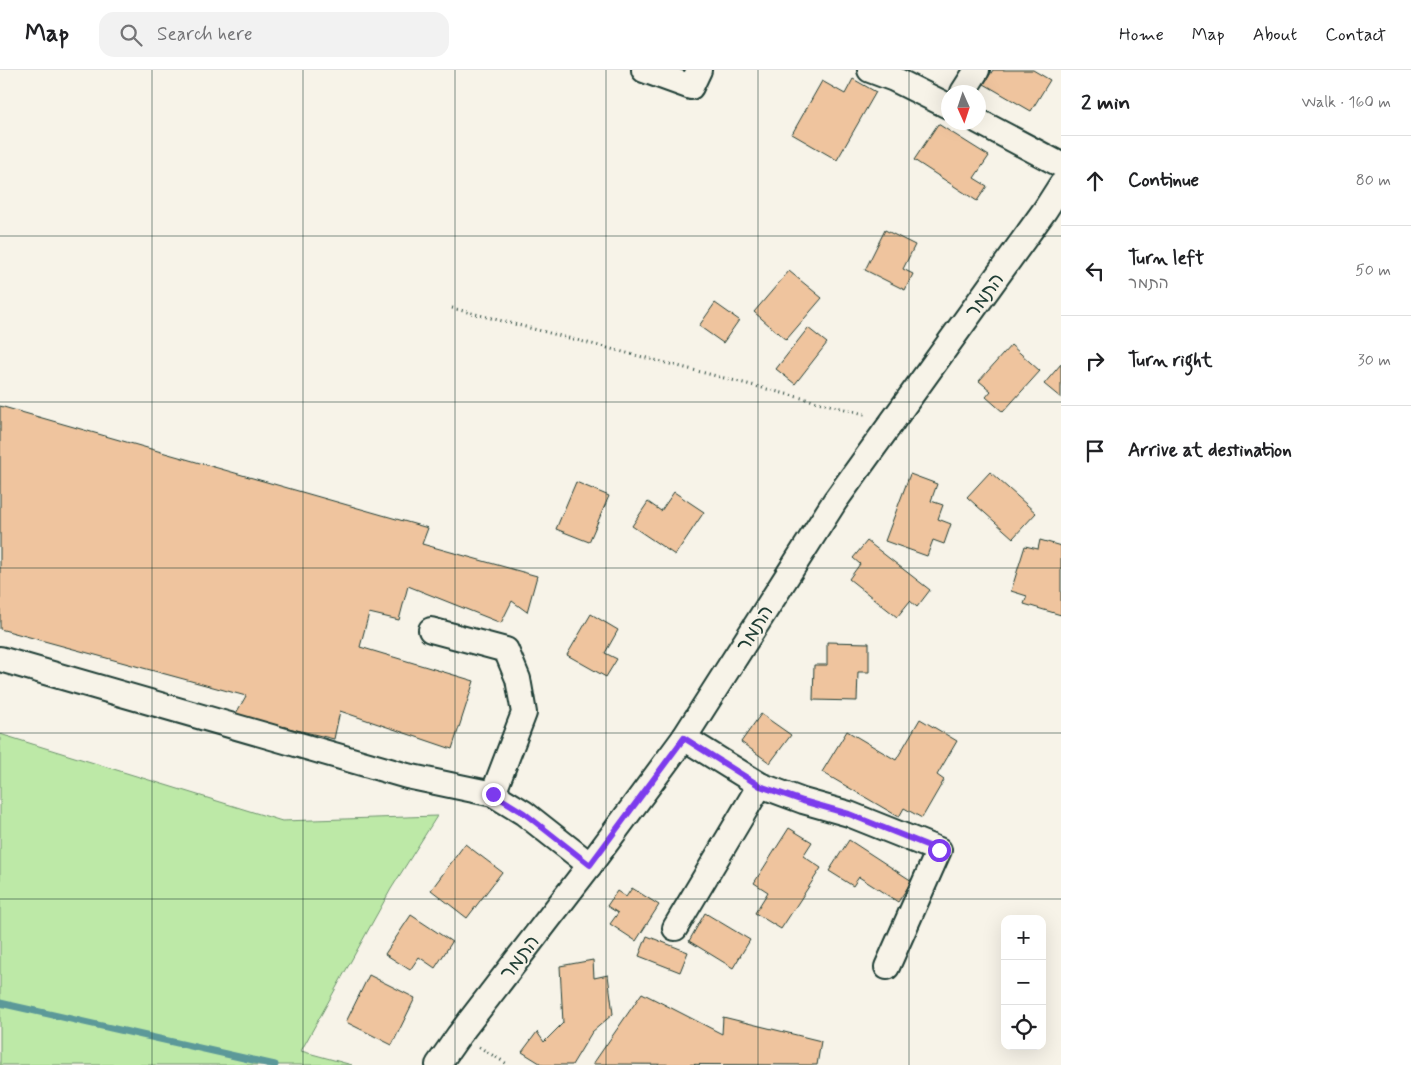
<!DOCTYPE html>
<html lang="en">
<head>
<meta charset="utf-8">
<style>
	:root { --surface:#fff; --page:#f2f2f2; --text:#202124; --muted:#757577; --line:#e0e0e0 }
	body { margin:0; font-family:Mynerve,"Playpen Sans Hebrew",sans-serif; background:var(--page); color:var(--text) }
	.controls { position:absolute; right:15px; bottom:15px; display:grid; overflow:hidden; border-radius:10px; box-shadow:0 5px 20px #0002 }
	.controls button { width:45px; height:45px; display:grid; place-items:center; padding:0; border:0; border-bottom:1px solid var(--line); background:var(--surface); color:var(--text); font:25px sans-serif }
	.compass { position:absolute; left:941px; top:15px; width:45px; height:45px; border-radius:50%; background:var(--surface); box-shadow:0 5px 20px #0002; rotate:177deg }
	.stop { position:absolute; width:15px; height:15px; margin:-11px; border:4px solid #7c3aed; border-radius:50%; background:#fff }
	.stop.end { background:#7c3aed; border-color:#fff; box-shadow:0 1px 5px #0008 }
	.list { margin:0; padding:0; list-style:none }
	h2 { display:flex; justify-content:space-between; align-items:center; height:65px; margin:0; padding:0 20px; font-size:21px }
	h2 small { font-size:16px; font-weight:400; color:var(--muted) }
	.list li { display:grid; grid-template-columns:32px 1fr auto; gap:15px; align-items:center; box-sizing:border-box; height:90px; padding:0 20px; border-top:1px solid var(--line) }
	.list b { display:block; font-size:19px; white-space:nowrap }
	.list p { margin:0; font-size:16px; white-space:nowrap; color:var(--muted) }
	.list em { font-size:16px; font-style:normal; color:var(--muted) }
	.icon { flex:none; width:28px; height:28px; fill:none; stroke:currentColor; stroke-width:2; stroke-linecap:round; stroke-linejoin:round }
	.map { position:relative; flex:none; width:1061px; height:995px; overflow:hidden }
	header { display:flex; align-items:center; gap:30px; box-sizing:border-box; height:70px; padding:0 25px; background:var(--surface); border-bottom:1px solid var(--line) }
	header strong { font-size:24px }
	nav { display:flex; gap:28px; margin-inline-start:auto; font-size:18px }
	.search { width:350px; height:45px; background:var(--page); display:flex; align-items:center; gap:12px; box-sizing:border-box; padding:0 18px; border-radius:15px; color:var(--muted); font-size:19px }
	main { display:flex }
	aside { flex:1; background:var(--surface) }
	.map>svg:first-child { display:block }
	.green { fill:#bde9a7; stroke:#6e936e }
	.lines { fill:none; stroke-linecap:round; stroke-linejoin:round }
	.stream { stroke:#5c9999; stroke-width:7 }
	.building { fill:#efc49e; stroke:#1f3d34 }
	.minor-casing { stroke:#1f3d34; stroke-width:28 }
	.path { stroke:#1f3d34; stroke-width:3; stroke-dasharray:1 4; stroke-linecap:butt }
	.minor { stroke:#f7f3e8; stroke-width:24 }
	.route { stroke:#7c3aed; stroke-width:6 }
	.grid { fill:none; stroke:#1f3d34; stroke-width:1; stroke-opacity:0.55 }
	.labels { text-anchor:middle; stroke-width:4; stroke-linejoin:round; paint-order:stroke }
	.street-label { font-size:20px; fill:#1f3d34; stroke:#f7f3e8 }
</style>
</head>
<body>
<header>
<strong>Map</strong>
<div class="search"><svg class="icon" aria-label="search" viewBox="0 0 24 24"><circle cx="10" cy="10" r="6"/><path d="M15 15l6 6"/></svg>Search here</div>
<nav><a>Home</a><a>Map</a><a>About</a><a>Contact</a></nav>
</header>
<main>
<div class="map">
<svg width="1061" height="995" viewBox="0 0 1061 995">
	<rect width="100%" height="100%" fill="#f7f3e8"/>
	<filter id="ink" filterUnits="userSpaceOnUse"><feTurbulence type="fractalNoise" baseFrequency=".02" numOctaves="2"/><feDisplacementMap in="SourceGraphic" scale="10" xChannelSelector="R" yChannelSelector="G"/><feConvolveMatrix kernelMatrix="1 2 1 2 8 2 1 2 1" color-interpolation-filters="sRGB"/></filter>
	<g filter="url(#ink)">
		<!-- green -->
		<path class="green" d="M0,664L282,751L437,746L391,819L301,981L352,995H0Z"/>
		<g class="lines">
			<!-- stream -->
			<path class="stream" d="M0,933L275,995"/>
		</g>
		<!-- building -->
		<g class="building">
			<path d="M993,0H1033L1050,10L1031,41L984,14Z"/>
			<path d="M853,9L876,22L837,90L792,64L822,11L845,24Z"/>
			<path d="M938,54L989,86L974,108L987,116L977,131L914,90Z"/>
			<path d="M885,160L915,175L903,199L913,204L905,220L865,200Z"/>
			<path d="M789,201L822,228L786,270L754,242Z"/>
			<path d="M715,233L739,250L723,273L699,256Z"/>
			<path d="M808,258L827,273L795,314L776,299Z"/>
			<path d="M1011,275L1040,301L1003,342L986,327L991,321L979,311Z"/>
			<path d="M1061,294V328L1044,314Z"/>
			<path d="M0,336L428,458L422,474L537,506L527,542L512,531L501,553L408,516L399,550L369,543L360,577L474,611L452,679L340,641L334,669L235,645L246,626L0,559Z"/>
			<path d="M990,402L1036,443L1013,468L967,427Z"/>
			<path d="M910,404L937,414L931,431L943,435L938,449L951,454L944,474L933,470L927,486L885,471Z"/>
			<path d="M576,412L609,426L589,472L556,459Z"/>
			<path d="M674,422L704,442L675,485L632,456L648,432L661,441Z"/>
			<path d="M1040,470L1061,476V545L1024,534L1027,526L1011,521L1025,476L1038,479Z"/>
			<path d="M867,471L930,520L917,537L910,531L897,547L849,509L860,494L853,488Z"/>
			<path d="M591,544L618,560L605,583L617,589L606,607L567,585Z"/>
			<path d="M827,572L869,573V602H858L857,631L813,630L814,595H827Z"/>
			<path d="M761,644L791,665L770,693L741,672Z"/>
			<path d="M920,649L957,671L937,705L944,710L922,748L904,738L899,747L822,702L847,661L896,690Z"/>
			<path d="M789,758L812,772L803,786L821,798L781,859L755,843L768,822L754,813Z"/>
			<path d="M849,770L912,811L898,832L859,807L853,816L829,801Z"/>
			<path d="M465,774L502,802L467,848L431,820Z"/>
			<path d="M632,818L659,835L636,871L610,854L618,843L607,836L617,821L626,827Z"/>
			<path d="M705,843L750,870L733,898L689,871Z"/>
			<path d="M411,845L452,872L435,898L419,887L410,900L385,884Z"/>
			<path d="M647,866L688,882L680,902L639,886Z"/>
			<path d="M593,890L594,908L608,905L613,944L592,962L572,995H543L522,982L537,962L544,972L563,953L560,896Z"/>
			<path d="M369,905L415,928L392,975L346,952Z"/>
			<path d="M642,923L722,964L723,947L821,971L817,995L593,994Z"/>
		</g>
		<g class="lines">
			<defs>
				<g id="minor">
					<path d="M644,0L691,17L699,0"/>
					<path d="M870,0L894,9L948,36"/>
					<path d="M963,22L977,0"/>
					<path d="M978,51L1061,95"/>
					<path d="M431,560L506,580L518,609L524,643L493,724"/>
					<path d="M0,589L407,706L493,724L524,743L590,795"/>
					<path d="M684,668L760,715L803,731L849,744L939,780L887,897"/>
					<path d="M675,858L760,715"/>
					<path d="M438,995L459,965L590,795L684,668L835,431L1045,140L1061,115"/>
				</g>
			</defs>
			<!-- minor casing -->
			<use href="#minor" class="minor-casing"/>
			<!-- path -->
			<g class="path">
				<path d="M452,238L868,345"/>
				<path d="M479,977L509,995"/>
			</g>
			<!-- minor -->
			<use href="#minor" class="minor"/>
		</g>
	</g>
	<g class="lines" filter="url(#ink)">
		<!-- route -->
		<path class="route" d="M493,724L524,743L590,795L684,668L760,716L803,731L849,744L939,780"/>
	</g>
	<!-- grid -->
	<path class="grid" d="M152,0V995M303,0V995M455,0V995M606,0V995M758,0V995M909,0V995M0,166H1061M0,332H1061M0,498H1061M0,663H1061M0,829H1061"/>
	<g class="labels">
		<!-- street labels -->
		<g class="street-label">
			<text transform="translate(984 225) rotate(-54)" y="7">התמר</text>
			<text transform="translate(754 558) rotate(-58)" y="7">התמר</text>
			<text transform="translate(519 887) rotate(-52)" y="7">התמר</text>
		</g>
	</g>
</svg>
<div class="controls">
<button>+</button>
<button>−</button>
<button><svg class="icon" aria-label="locate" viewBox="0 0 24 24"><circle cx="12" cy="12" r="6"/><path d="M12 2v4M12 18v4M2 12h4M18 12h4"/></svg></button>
</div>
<svg class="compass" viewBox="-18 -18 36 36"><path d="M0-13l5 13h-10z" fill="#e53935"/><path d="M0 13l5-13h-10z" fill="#757577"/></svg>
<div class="stop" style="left:939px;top:780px"></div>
<div class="stop end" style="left:493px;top:724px"></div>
</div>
<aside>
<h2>2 min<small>Walk · 160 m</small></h2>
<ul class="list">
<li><svg class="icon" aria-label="ahead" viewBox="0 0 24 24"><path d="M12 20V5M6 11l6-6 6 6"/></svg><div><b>Continue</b></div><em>80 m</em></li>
<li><svg class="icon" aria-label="left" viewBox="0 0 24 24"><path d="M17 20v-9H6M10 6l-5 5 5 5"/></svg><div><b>Turn left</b><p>התמר</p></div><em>50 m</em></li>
<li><svg class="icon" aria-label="right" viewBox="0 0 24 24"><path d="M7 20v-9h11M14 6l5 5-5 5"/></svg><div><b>Turn right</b></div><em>30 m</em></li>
<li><svg class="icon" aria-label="arrive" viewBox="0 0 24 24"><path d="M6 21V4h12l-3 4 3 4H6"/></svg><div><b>Arrive at destination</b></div></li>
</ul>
</aside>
</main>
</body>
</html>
